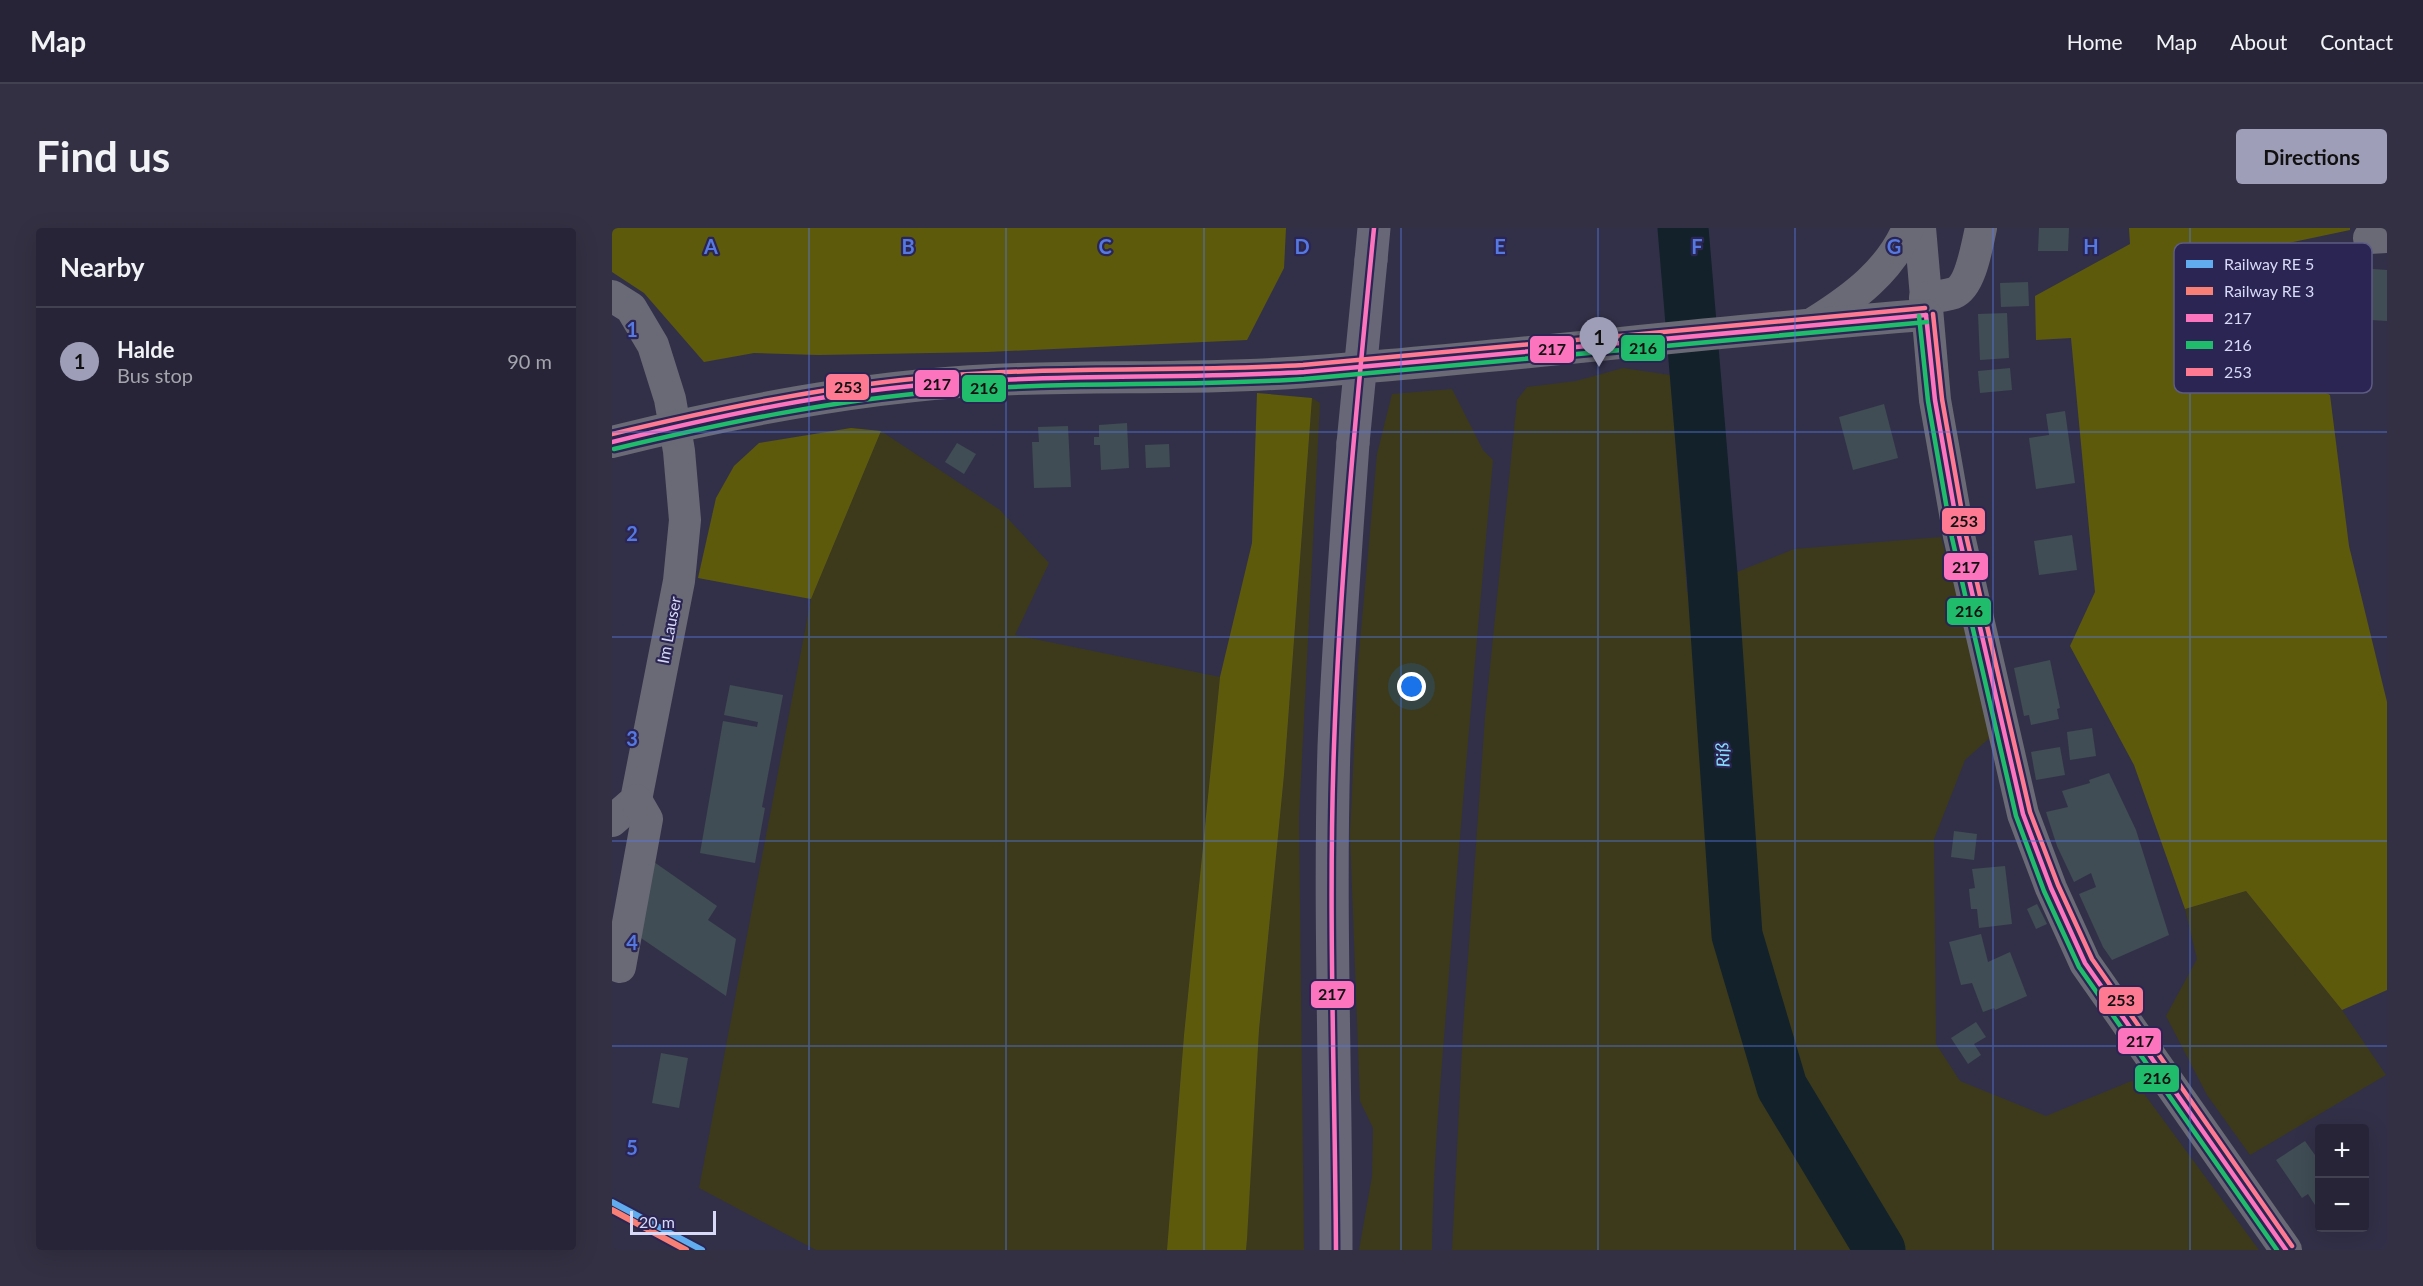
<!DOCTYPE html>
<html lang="en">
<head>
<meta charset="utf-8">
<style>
	:root { --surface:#262436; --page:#323042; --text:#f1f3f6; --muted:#a4a4ad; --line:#424151; --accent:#9e9eb9 }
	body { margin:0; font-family:Lato,sans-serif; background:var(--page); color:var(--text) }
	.controls { position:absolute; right:18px; bottom:18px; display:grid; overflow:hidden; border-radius:6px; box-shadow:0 6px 24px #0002 }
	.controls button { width:54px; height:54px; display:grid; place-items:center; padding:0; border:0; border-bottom:2px solid var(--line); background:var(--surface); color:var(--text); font:30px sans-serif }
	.scale { position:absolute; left:18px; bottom:15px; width:86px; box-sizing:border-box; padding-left:6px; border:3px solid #d8d9f6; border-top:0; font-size:16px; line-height:21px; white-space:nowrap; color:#d8d9f6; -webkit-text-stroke:4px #2a2553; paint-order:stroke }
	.you { position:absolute; left:800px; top:459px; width:21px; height:21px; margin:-15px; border:4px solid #fff; border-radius:50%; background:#1a73e8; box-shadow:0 0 0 9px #1a73e833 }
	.badge { display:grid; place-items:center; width:39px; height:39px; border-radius:50%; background:var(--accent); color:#111; font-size:20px; font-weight:700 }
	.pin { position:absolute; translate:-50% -50px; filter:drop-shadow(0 2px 3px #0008) }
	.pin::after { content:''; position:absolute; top:32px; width:21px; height:18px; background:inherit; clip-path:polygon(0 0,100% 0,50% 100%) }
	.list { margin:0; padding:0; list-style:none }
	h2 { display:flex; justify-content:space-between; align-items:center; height:78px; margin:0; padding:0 24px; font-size:26px }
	h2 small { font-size:20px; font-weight:400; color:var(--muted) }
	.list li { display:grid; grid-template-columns:39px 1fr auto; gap:18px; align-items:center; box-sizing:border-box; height:108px; padding:0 24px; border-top:2px solid var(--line) }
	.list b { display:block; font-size:22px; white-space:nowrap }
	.list p { margin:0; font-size:20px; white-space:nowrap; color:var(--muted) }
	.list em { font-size:20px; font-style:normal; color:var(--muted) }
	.map { position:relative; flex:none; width:1775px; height:1022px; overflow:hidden; border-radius:6px }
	header { display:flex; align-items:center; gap:36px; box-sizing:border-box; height:84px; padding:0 30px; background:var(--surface); border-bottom:2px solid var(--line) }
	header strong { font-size:28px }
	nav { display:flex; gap:33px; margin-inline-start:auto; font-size:21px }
	.intro { display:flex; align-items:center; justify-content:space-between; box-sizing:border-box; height:144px; padding:0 36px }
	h1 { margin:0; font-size:42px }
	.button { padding:15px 27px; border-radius:6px; background:var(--accent); color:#111; font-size:21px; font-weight:700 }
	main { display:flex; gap:36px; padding:0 36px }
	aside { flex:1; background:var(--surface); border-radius:6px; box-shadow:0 6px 24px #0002 }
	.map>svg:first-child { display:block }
	.green { fill:#3c3a1b }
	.forest { fill:#5e5a0c }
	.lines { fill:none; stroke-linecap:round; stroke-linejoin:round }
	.river { stroke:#13222a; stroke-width:51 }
	.building { fill:#404d54 }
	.minor { stroke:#6a6a76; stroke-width:32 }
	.highway { stroke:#686778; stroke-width:33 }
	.highway-bridge { stroke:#686778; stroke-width:33 }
	.bus-1-casing { stroke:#2a2553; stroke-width:9 }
	.bus-2-casing { stroke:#2a2553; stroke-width:9 }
	.bus-3-casing { stroke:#2a2553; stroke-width:9 }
	.bus-1 { stroke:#fc73be; stroke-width:4.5 }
	.bus-2 { stroke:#20bc6c; stroke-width:4.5 }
	.bus-3 { stroke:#fe7a93; stroke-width:4.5 }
	.rail-1-casing { stroke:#2a2553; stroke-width:10 }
	.rail-2-casing { stroke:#2a2553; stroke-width:10 }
	.rail-1 { stroke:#60acee; stroke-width:6 }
	.rail-2 { stroke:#f87f75; stroke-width:6 }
	.grid { fill:none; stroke:#5578e1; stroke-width:1.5; stroke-opacity:0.55 }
	.labels { text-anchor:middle; stroke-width:4.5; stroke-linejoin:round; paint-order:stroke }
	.street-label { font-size:16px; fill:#d8d9f6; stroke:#2a2553 }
	.water-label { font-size:18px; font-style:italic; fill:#86dafb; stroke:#2a2553 }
	.key { fill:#2a2553; stroke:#5e5b84; stroke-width:1.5 }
	.key-label { font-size:16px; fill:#d8d9f6 }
	.grid-label { font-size:20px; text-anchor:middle; font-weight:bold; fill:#5578e1; stroke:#2a2553; stroke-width:4.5; stroke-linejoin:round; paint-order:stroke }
	.line-badge { stroke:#2a2553; stroke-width:2 }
	.pale-badge-label { font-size:16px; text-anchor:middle; font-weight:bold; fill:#111 }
</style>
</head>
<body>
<header>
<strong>Map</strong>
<nav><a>Home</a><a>Map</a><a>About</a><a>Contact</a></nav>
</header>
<div class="intro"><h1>Find us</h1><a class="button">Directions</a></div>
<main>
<aside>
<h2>Nearby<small></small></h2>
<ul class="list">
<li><span class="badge">1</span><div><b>Halde</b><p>Bus stop</p></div><em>90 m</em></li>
</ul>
</aside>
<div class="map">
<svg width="1775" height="1022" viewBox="0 0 1775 1022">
	<rect width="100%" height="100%" fill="#323048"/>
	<!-- green -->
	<g class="green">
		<path d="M1011,140L1058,147L1075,364L1182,321L1329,309L1382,506L1353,532L1322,611L1324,816L1348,853L1434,888L1522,852L1647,1022H840L851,801L873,489L905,172L915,159L964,153Z"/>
		<path d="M840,161L871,222L881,232C866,399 851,566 838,733C831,829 821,926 820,1022H747L760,948L761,900L748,873L738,607L746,436L765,226L780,166Z"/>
		<path d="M700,170L708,175L687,590L692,1022H634L647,802L672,547Z"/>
		<path d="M269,203L388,282L437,335L403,407L608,449L572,807L555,1022H204L87,960L199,371Z"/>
		<path d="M1634,663L1730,782L1774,847L1638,927L1595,867L1554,788L1585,731L1573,681Z"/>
	</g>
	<!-- forest -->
	<g class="forest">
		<path d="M0,0H674L672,40L635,112L375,124L206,127L142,125L92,134L32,65L0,44Z"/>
		<path d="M1517,0H1738V2L1672,16L1673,141L1718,167L1737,318L1775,474V762L1730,782L1634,663L1573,681L1522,537L1458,418L1483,364L1459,110L1424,112L1423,68L1518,16Z"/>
		<path d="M645,165L700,170L672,547L647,802L635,1011L634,1022H555L572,807L608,449L640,315Z"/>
		<path d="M239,200L269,203L199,371L86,350L104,270L122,238L147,215Z"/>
	</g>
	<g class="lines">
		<!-- river -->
		<path class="river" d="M1071,0L1100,346L1125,707L1170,859L1268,1022"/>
	</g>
	<!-- building -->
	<g class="building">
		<path d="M1427,0H1457L1456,23H1426Z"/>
		<path d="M1747,40L1775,42V93L1744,91Z"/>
		<path d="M1416,54L1417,78L1389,79L1388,55Z"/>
		<path d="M1395,85L1397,130L1368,132L1366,86Z"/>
		<path d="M1398,140L1400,162L1368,165L1366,143Z"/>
		<path d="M1272,176L1286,230L1241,242L1227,189Z"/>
		<path d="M1453,183L1463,255L1424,261L1417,210L1437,207L1434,186Z"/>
		<path d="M515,195L517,240L489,242L488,217H482V209H487V197Z"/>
		<path d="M456,198L459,259L422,260L420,214H427L426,199Z"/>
		<path d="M345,215L364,226L352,246L333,234Z"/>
		<path d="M557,216L558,239L534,240L533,217Z"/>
		<path d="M1460,307L1465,342L1427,347L1422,313Z"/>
		<path d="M1438,432L1448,480L1445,481L1447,491L1419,497L1417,487L1412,488L1402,440Z"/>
		<path d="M118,457L171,467L150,579L153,580L143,635L88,625L111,493L145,499L146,494L112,487Z"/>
		<path d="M1480,500L1484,528L1458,532L1455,504Z"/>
		<path d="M1448,519L1453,547L1424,552L1419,524Z"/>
		<path d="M1497,545L1524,602L1557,707L1500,732L1491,719L1467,666L1484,659L1479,645L1462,654L1445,618L1434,584L1456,579L1450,563L1478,555L1477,552Z"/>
		<path d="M1342,603L1365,606L1362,632L1339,629Z"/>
		<path d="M42,634L105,678L96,692L124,711L114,768L29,710Z"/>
		<path d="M1393,638L1400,696L1367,700L1365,681H1359L1357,661L1363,660L1360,641Z"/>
		<path d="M1425,676L1435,696L1424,701L1415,681Z"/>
		<path d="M1369,706L1376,734L1398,724L1415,768L1383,782L1382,780L1371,784L1360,755L1349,757L1337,714Z"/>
		<path d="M1364,794L1374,809L1362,816L1369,827L1356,836L1339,810Z"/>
		<path d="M49,825L76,830L67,880L40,875Z"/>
		<path d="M1693,913L1708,934V974L1703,977L1696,966L1690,970L1664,932Z"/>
	</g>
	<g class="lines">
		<!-- minor -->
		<g class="minor">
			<path d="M1308,0L1323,172L1347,308L1411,586L1439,660L1473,735L1674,1022"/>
			<path d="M1757,10L1775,9"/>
			<path d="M0,68L19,80L41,117L58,171L67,223L73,292L67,353L24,572L0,593"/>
			<path d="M1313,70C1322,69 1333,68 1342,65C1359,58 1365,17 1369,0"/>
			<path d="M1203,94C1241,70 1278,43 1296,0"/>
			<path d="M0,214C124,183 252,158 380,152C484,147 588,152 692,144C900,129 1107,102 1314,87"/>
			<path d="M8,739L35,591L24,572"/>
		</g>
		<!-- highway -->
		<g class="highway">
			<path d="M759,32L762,0"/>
			<path d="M724,1022C724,854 717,686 722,519C726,417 734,316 741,215"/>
		</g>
		<!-- highway-bridge -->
		<path class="highway-bridge" d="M741,215L759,32"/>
		<defs>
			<g id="bus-1">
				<path d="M1314,87L1323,172L1347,308L1411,586L1439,660L1473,735L1674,1022"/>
				<path d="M0,214C110,187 221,163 334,155C453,146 573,151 692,144L1314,87"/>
				<path d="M724,1022C723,854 716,686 722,518C728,345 745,172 762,0"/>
			</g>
			<g id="bus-2">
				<path d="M1307,88L1316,173L1340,310L1404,588L1432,663L1467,739L1665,1022"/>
				<path d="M2,221C111,195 221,172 333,163C453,153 573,159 692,151L1315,94"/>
			</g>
			<g id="bus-3">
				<path d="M1321,86L1330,171L1354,307L1418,584L1446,657L1480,731L1680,1018"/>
				<path d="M0,206C109,180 220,157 332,148C451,138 572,144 691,137L1313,80"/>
			</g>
		</defs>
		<!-- bus-1 casing -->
		<use href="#bus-1" class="bus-1-casing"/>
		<!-- bus-2 casing -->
		<use href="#bus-2" class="bus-2-casing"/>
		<!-- bus-3 casing -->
		<use href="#bus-3" class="bus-3-casing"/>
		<!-- bus-1 -->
		<use href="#bus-1" class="bus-1"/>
		<!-- bus-2 -->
		<use href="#bus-2" class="bus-2"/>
		<!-- bus-3 -->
		<use href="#bus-3" class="bus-3"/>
		<defs>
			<path id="rail-1" d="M0,974L90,1022"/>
			<path id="rail-2" d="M0,982L74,1022"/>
		</defs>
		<!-- rail-1 casing -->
		<use href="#rail-1" class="rail-1-casing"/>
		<!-- rail-2 casing -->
		<use href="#rail-2" class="rail-2-casing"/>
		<!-- rail-1 -->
		<use href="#rail-1" class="rail-1"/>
		<!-- rail-2 -->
		<use href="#rail-2" class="rail-2"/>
	</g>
	<!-- grid -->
	<path class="grid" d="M197,0V1022M394,0V1022M592,0V1022M789,0V1022M986,0V1022M1183,0V1022M1381,0V1022M1578,0V1022M0,204H1775M0,409H1775M0,613H1775M0,818H1775"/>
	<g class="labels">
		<!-- street labels -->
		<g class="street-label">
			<text transform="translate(57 402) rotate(-79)" y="6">Im Lauser</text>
		</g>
		<!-- water labels -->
		<g class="water-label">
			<text transform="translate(1111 527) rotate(-94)" y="6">Riß</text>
		</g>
	</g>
	<!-- legend -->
	<rect x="1562" y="15" width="198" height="150" rx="9" class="key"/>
	<rect x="1574" y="32" width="27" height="8" fill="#60acee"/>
	<rect x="1574" y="59" width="27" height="8" fill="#f87f75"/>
	<rect x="1574" y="86" width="27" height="8" fill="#fc73be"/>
	<rect x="1574" y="113" width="27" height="8" fill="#20bc6c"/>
	<rect x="1574" y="140" width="27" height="8" fill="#fe7a93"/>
	<g class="key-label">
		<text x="1612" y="42">Railway RE 5</text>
		<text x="1612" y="69">Railway RE 3</text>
		<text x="1612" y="96">217</text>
		<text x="1612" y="123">216</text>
		<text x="1612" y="150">253</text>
	</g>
	<g class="grid-label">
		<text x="99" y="26">A</text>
		<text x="296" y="26">B</text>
		<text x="493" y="26">C</text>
		<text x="690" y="26">D</text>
		<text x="888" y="26">E</text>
		<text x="1085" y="26">F</text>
		<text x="1282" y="26">G</text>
		<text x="1479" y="26">H</text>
		<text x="20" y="109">1</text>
		<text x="20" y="313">2</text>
		<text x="20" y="518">3</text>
		<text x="20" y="722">4</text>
		<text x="20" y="927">5</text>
	</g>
	<g class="line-badge">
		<rect x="1008" y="106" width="46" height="28" rx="6" fill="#20bc6c"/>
		<rect x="917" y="107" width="46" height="29" rx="6" fill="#fc73be"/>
		<rect x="302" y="141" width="46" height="29" rx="6" fill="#fc73be"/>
		<rect x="213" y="145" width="45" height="28" rx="6" fill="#fe7a93"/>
		<rect x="349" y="146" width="46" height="29" rx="6" fill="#20bc6c"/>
		<rect x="1329" y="279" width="45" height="28" rx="6" fill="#fe7a93"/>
		<rect x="1331" y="324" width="46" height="29" rx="6" fill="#fc73be"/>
		<rect x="1334" y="369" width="46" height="29" rx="6" fill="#20bc6c"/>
		<rect x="698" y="752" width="45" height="29" rx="6" fill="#fc73be"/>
		<rect x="1486" y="758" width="46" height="29" rx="6" fill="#fe7a93"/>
		<rect x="1505" y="799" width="45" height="28" rx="6" fill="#fc73be"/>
		<rect x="1522" y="836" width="46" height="29" rx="6" fill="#20bc6c"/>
	</g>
	<g class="pale-badge-label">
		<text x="1031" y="126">216</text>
		<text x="940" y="127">217</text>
		<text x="325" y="162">217</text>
		<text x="236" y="165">253</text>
		<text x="372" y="166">216</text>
		<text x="1352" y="299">253</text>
		<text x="1354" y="345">217</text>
		<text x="1357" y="389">216</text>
		<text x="720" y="772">217</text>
		<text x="1509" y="778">253</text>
		<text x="1528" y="819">217</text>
		<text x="1545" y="856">216</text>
	</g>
</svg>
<div class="controls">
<button>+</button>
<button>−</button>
</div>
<div class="scale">20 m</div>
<div class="you"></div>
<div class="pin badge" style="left:987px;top:139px">1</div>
</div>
</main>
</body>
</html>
